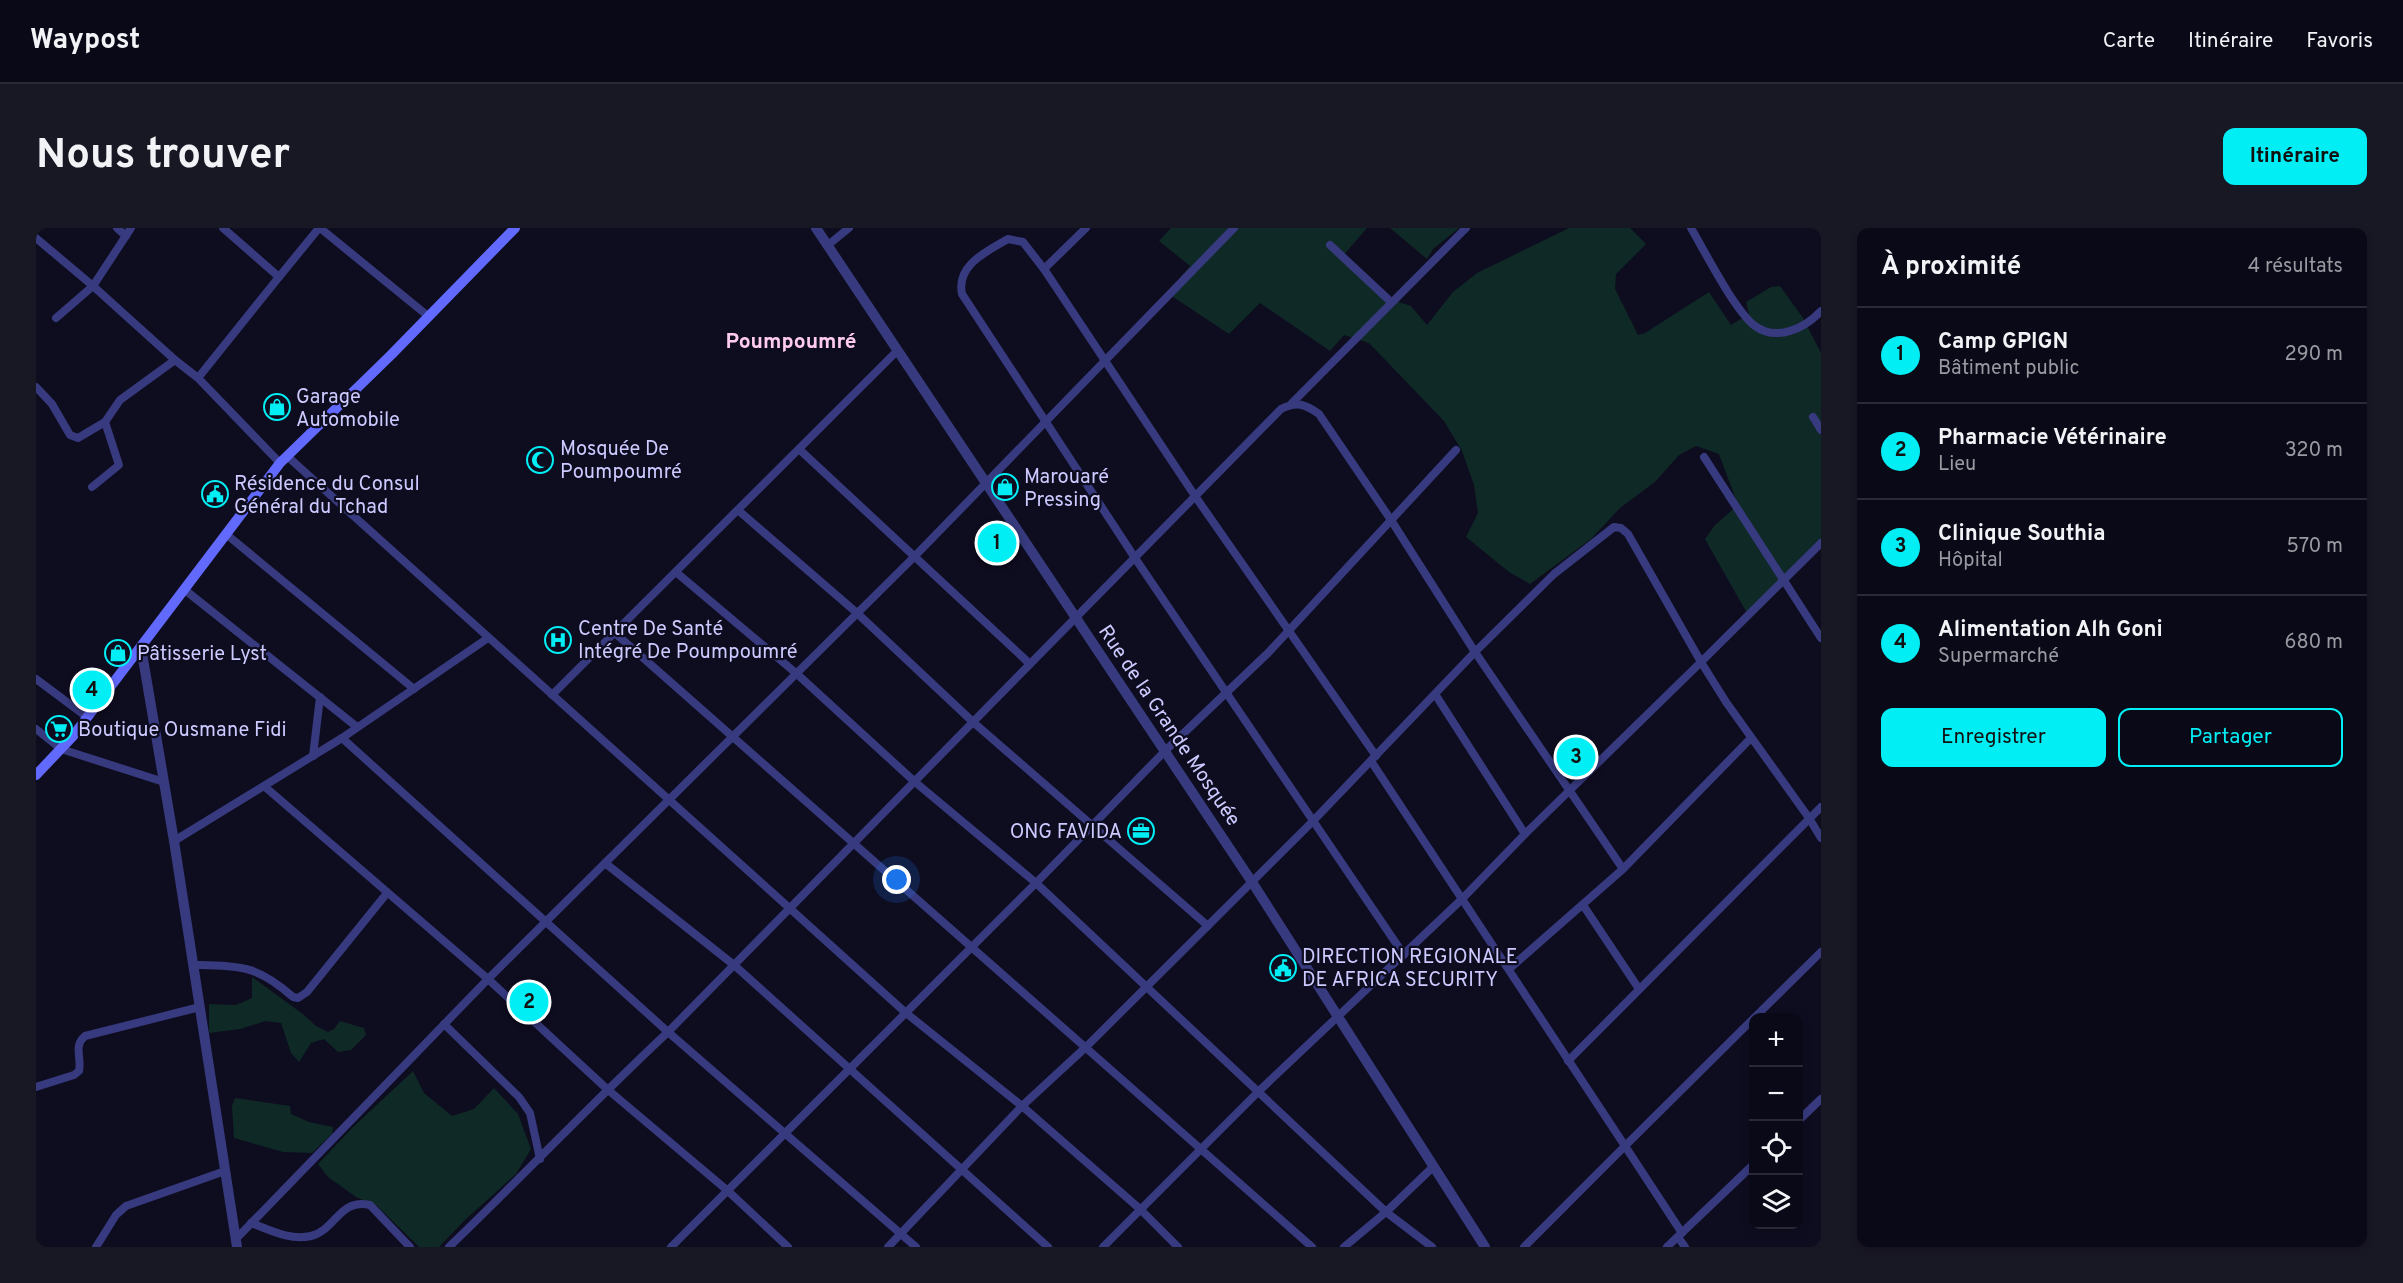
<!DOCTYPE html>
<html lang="fr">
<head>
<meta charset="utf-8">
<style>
	:root { --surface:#0a0917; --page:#181724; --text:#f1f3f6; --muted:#999aa1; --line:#2a2a36; --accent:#01eff4 }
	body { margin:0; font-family:Overpass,sans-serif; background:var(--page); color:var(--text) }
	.controls { position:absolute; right:18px; bottom:18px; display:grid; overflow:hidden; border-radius:12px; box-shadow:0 3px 9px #0003 }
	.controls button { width:54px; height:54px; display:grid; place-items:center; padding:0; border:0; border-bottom:2px solid var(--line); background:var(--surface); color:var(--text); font:30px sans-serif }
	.you { position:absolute; left:861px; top:652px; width:21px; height:21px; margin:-15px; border:4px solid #fff; border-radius:50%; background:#1a73e8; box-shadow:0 0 0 9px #1a73e833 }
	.badge { display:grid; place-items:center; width:39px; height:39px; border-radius:50%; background:var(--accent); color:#111; font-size:20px; font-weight:700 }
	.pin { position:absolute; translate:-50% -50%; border:3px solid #fff; box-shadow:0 2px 6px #0006 }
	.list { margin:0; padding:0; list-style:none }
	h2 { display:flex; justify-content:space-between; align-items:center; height:78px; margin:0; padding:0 24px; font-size:26px }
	h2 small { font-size:20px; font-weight:400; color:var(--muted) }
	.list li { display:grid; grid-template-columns:39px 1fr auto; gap:18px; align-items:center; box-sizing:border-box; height:96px; padding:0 24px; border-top:2px solid var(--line) }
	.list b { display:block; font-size:22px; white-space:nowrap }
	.list p { margin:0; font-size:20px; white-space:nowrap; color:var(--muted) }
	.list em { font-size:20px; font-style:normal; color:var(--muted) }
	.actions { display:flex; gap:12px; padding:18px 24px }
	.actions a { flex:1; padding:14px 0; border:2px solid var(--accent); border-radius:12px; text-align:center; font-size:21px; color:var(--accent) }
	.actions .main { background:var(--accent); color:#111 }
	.icon { flex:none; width:33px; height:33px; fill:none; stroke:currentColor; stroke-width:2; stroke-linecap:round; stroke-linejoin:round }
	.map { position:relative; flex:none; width:1785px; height:1019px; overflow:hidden; border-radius:12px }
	header { display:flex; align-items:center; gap:36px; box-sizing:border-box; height:84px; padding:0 30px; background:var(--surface); border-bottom:2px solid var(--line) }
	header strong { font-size:28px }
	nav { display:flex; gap:33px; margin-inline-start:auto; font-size:21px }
	.intro { display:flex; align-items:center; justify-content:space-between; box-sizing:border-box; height:144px; padding:0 36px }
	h1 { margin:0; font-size:42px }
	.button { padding:15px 27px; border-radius:12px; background:var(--accent); color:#111; font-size:21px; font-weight:700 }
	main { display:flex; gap:36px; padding:0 36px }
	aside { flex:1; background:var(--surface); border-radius:12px; box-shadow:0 3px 9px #0003 }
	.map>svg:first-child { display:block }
	.green { fill:#0f2926 }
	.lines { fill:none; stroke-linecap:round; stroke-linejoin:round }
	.minor { stroke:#373a7e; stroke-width:8 }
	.tertiary { stroke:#373a7e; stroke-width:10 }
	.secondary { stroke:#626afe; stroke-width:10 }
	.labels { text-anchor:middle; stroke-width:4.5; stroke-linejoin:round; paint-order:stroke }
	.poi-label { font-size:20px; fill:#cccaff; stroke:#0e0c1f; text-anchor:start }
	.street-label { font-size:20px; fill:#cccaff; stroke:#0e0c1f }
	.neighbourhood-label { font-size:21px; font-weight:bold; fill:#ffccf0; stroke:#0e0c1f }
</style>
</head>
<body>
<header>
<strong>Waypost</strong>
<nav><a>Carte</a><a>Itinéraire</a><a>Favoris</a></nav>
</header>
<div class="intro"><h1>Nous trouver</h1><a class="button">Itinéraire</a></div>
<main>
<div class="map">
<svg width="1785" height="1019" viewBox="0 0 1785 1019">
	<rect width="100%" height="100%" fill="#0e0c1f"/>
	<!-- green -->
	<g class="green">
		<path d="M1135,0H1331L1306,29L1360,73L1375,78L1391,97L1417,64L1441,45L1533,0H1594L1610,16L1580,46L1579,61L1602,107L1609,105L1673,64L1695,97L1713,86L1710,74L1735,59L1744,58L1767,90L1785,125V317L1712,387L1669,311L1679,297L1702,277L1683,226L1660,218L1643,227L1619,254L1584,280L1555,311L1494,356L1473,344L1430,309L1442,285L1438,257L1426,223L1408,193L1333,115L1308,107L1294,123L1224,75L1193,106L1131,65L1154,38L1123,13Z"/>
		<path d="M1354,0H1423L1397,21L1391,31Z"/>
		<path d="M216,749L267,786L280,798L292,804L298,801L304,793L328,800L330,807L315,822L302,824L288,811L275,815L263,834L255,825L245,795L230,793L204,801L173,805V776L200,777L216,770Z"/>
		<path d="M377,843L388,865L416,888L438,881L458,860L482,886L495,921L480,946L429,992L403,1019H383L341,978L320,969L292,949L282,936L317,899Z"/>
		<path d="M199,870L254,878L255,886L273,894L297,899L296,906L276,925L247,924L198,910L196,878Z"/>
	</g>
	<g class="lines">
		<!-- minor -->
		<g class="minor">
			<path d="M81,0L90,8"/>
			<path d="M284,0L392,88"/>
			<path d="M1655,0C1669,24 1699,83 1719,98C1741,114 1769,100 1785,83"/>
			<path d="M0,10L57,58L95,0"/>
			<path d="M792,17L813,0"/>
			<path d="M1294,17L1355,74"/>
			<path d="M1008,41L1050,0"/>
			<path d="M243,49L283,0"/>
			<path d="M20,90L57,58L139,132L162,150L244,235"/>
			<path d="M162,150L243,49L187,0"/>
			<path d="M0,159L16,176L34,207L42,210L69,194L84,172L139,132"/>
			<path d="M1256,175L1430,0"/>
			<path d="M1777,189L1785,202"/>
			<path d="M764,222L994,436"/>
			<path d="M251,228L870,785L986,878L1104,981L1142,1019"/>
			<path d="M1668,229L1785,410"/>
			<path d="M56,259L83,237L69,194"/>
			<path d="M703,283L821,385L937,494L1172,698"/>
			<path d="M190,306L378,461"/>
			<path d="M641,345L761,446L879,554L1000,655L1350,984L1396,1019"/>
			<path d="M149,362L321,499"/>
			<path d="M580,406L1276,1019"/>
			<path d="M0,451L51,489"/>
			<path d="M1399,466L1489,606"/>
			<path d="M516,467L862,122"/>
			<path d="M0,501L25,521L128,554"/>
			<path d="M306,510L632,804L880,1019"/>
			<path d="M277,528L284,469"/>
			<path d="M1340,528L1159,268L1008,41L987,14L972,11C950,24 920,37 926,66L1099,330L1368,727"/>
			<path d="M1335,533L1589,918L1488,1019"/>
			<path d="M228,558L452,751L571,861L692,963L752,1019"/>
			<path d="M138,613L306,510L452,410"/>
			<path d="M569,635L698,737L1012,1019"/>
			<path d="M1587,641L1439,424L1518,346L1578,299L1585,300L1592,306L1665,434L1785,315"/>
			<path d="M1547,677L1603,761"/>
			<path d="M158,737C205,738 221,737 257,769L262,770L271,764L351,665"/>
			<path d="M1473,741L1587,641L1715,510"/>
			<path d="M1718,790L1785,724"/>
			<path d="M408,796L483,869L494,885L504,931"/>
			<path d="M1532,833L1785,579"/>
			<path d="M0,859L38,847L43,843C46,830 37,818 49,808L164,779"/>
			<path d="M1762,893L1785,871"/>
			<path d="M215,995C234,1002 254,1013 275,1008C300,1002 303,970 334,977L374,1019"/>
			<path d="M1646,1005L1589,918L1718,790"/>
			<path d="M1642,1009L1649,1019"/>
			<path d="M200,1011L452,751L878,329L1198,0"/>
			<path d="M60,1019L80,987L90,978L189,943"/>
			<path d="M413,1019C487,948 557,874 632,804L1245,181C1261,173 1269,176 1283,186L1355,292L1439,424L1277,593L1050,819L986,878L852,1019"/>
			<path d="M635,1019L1000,655L1130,522L1232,425L1420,222"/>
			<path d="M1067,1019L1223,863L1425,672L1489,606L1665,434L1690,474L1773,590L1785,610"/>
			<path d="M1308,1019L1350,984L1397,939"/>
			<path d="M1631,1019L1718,936"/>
		</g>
		<!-- tertiary -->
		<g class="tertiary">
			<path d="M780,0L1216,654L1449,1019"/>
			<path d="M105,419L138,613L201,1019"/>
		</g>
		<!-- secondary -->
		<path class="secondary" d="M0,547L37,508L244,235L355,127L479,0"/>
	</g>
	<!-- icons -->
	<defs>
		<symbol id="shop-ring" viewBox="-11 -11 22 22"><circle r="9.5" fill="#0e0c1f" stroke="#01eff4" stroke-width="1.5"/><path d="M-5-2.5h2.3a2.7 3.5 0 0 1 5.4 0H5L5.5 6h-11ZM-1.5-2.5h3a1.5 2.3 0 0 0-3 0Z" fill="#01eff4"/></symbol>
		<symbol id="mosque-ring" viewBox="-11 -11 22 22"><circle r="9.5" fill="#0e0c1f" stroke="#01eff4" stroke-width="1.5"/><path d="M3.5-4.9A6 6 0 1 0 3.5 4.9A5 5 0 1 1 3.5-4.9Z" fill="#01eff4"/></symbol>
		<symbol id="civic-ring" viewBox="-11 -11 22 22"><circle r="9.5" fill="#0e0c1f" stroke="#01eff4" stroke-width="1.5"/><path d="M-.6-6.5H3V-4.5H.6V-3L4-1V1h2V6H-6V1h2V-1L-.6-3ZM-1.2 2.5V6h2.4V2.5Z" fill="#01eff4"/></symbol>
		<symbol id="hospital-ring" viewBox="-11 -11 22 22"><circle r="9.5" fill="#0e0c1f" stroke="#01eff4" stroke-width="1.5"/><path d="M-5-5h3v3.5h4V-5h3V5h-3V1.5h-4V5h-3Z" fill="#01eff4"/></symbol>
		<symbol id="supermarket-ring" viewBox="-11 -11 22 22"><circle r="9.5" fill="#0e0c1f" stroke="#01eff4" stroke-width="1.5"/><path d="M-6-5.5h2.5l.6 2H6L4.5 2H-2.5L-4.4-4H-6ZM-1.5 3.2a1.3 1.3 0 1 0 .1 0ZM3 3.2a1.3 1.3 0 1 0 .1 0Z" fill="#01eff4"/></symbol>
		<symbol id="office-ring" viewBox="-11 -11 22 22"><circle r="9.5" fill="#0e0c1f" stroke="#01eff4" stroke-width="1.5"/><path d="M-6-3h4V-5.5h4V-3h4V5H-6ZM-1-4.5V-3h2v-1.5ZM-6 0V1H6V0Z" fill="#01eff4"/></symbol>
	</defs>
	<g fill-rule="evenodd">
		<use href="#shop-ring" x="226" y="164" width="30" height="30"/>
		<use href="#mosque-ring" x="489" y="217" width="30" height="30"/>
		<use href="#shop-ring" x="954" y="244" width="30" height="30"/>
		<use href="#civic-ring" x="164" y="251" width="30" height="30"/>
		<use href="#hospital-ring" x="507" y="397" width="30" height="30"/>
		<use href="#shop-ring" x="67" y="410" width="30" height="30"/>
		<use href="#supermarket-ring" x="8" y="486" width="30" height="30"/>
		<use href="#office-ring" x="1090" y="588" width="30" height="30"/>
		<use href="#civic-ring" x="1232" y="725" width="30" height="30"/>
	</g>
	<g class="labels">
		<!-- poi labels -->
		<g class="poi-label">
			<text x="260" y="175">Garage<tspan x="260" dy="23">Automobile</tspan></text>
			<text x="524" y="227">Mosquée De<tspan x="524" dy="23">Poumpoumré</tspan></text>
			<text x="988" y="255">Marouaré<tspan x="988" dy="23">Pressing</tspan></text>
			<text x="198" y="262">Résidence du Consul<tspan x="198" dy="23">Général du Tchad</tspan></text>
			<text x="542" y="407">Centre De Santé<tspan x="542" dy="23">Intégré De Poumpoumré</tspan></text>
			<text x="101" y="432">Pâtisserie Lyst</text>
			<text x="42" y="508">Boutique Ousmane Fidi</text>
			<text x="1086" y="610" text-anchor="end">ONG FAVIDA</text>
			<text x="1266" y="735">DIRECTION REGIONALE<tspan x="1266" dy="23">DE AFRICA SECURITY</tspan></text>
		</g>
		<!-- street labels -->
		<g class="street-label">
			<text transform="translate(1134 497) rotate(56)" y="7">Rue de la Grande Mosquée</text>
		</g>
		<!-- neighbourhood labels -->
		<g class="neighbourhood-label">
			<text x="755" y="120">Poumpoumré</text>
		</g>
	</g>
</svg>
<div class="controls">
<button>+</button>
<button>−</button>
<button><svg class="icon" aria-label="locate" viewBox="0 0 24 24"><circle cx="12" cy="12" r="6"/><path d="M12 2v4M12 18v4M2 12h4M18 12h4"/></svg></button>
<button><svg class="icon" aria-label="layers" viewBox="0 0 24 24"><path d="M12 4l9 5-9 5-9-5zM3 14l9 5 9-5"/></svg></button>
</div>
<div class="you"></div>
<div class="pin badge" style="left:961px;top:315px">1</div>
<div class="pin badge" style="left:493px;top:774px">2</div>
<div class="pin badge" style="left:1540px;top:529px">3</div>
<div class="pin badge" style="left:56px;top:462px">4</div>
</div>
<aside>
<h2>À proximité<small>4 résultats</small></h2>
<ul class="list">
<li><span class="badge">1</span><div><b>Camp GPIGN</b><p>Bâtiment public</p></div><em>290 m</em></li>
<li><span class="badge">2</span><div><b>Pharmacie Vétérinaire</b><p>Lieu</p></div><em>320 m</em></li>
<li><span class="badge">3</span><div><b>Clinique Southia</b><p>Hôpital</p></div><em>570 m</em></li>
<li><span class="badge">4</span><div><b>Alimentation Alh Goni</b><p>Supermarché</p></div><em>680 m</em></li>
</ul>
<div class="actions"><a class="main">Enregistrer</a><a>Partager</a></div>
</aside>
</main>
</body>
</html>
